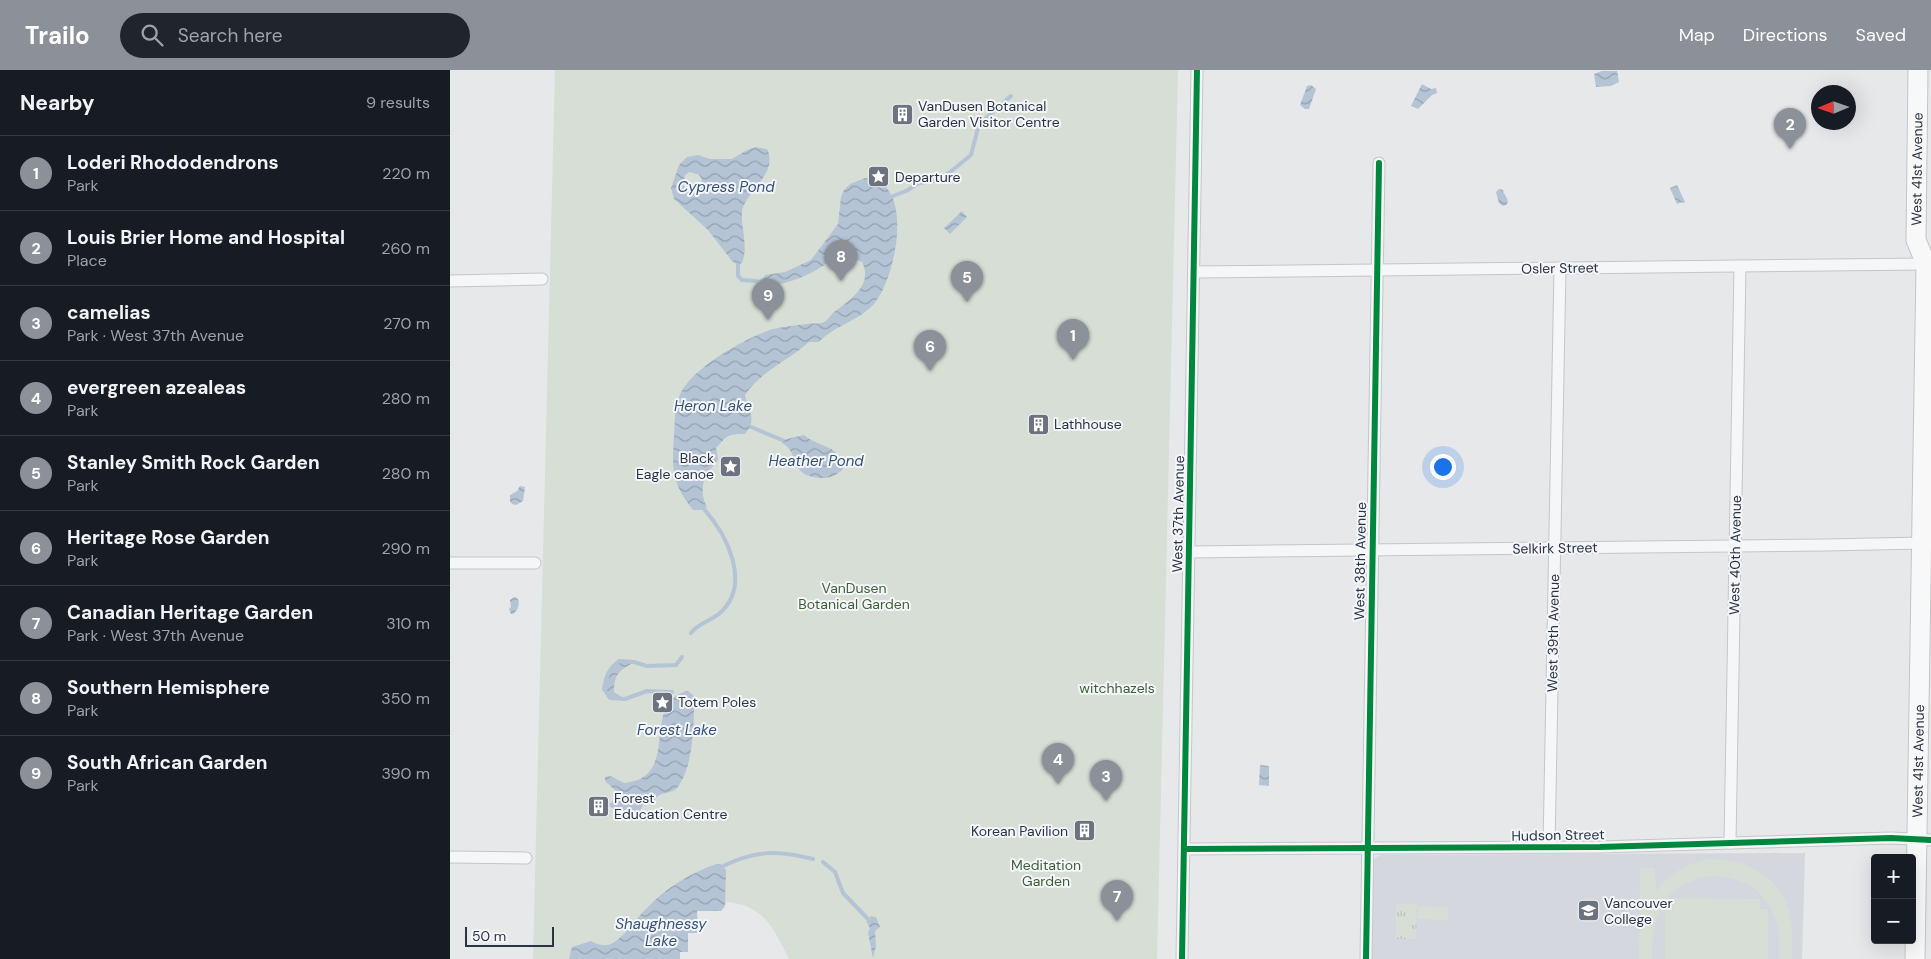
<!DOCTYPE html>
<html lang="en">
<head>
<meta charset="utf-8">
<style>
	:root { --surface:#171b24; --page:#20242c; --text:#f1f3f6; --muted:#9ea1a6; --line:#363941; --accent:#8c9099 }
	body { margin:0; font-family:"DM Sans",sans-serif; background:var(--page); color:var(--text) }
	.controls { position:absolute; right:15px; bottom:15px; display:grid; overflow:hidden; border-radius:5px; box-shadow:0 5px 20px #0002 }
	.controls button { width:45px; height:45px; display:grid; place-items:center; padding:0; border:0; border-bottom:1px solid var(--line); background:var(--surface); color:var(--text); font:25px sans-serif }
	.compass { position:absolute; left:1361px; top:15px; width:45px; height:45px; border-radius:50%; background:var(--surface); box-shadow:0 5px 20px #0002; rotate:268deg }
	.scale { position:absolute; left:15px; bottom:12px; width:89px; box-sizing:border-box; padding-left:5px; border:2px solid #2b3445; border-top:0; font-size:14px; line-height:18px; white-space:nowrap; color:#2b3445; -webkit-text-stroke:4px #f4f6f9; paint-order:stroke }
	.you { position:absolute; left:992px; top:396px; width:18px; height:18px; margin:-12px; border:4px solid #fff; border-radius:50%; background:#1a73e8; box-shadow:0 0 0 8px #1a73e833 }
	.badge { display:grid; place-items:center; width:32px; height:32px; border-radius:50%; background:var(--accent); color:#fff; font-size:16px; font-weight:700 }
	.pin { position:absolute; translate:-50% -41px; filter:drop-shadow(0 1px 2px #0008) }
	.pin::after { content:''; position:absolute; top:26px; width:18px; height:15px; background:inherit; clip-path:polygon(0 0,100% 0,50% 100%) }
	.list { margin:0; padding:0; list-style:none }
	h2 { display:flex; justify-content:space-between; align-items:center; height:65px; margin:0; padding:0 20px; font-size:21px }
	h2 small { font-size:16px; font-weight:400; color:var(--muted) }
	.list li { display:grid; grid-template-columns:32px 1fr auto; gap:15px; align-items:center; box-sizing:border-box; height:75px; padding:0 20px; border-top:1px solid var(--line) }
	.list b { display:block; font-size:19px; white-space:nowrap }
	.list p { margin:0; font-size:16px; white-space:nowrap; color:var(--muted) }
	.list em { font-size:16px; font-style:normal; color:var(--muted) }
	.icon { flex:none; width:28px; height:28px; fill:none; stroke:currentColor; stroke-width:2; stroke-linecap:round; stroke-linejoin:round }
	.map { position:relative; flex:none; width:1481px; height:889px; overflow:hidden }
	header { display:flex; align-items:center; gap:30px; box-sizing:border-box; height:70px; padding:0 25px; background:var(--accent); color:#fff }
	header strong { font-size:24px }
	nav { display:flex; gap:28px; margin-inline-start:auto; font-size:18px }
	.search { width:350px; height:45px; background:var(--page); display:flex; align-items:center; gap:12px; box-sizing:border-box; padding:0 18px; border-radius:28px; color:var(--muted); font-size:19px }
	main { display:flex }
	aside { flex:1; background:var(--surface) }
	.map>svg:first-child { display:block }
	.built { fill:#d4d7dd }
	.park { fill:url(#park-tufts) }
	.garden { fill:#d6ded6 }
	.water { fill:url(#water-waves); fill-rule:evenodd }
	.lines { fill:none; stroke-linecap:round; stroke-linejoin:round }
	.stream { stroke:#b4c4d5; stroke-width:4 }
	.minor-casing { stroke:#c4c6c8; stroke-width:13 }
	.primary-casing { stroke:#c2c5c8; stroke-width:21 }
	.minor { stroke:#f5f6f7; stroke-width:11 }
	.primary { stroke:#f8f8f8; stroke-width:19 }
	.cycleway-casing { stroke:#f4f6f9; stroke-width:9 }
	.cycleway { stroke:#00873e; stroke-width:6 }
	.labels { text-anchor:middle; stroke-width:4; stroke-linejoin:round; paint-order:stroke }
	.poi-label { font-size:14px; fill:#2b3445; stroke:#f4f6f9; text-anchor:start }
	.street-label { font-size:14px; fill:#2b3445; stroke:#f4f6f9 }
	.park-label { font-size:14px; fill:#3f6138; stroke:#f4f6f9 }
	.water-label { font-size:15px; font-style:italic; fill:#34527a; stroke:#f4f6f9 }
</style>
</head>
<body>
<header>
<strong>Trailo</strong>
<div class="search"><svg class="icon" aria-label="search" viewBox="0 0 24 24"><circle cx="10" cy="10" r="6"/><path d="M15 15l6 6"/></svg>Search here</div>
<nav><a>Map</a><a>Directions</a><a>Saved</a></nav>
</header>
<main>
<aside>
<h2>Nearby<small>9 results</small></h2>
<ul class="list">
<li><span class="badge">1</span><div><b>Loderi Rhododendrons</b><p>Park</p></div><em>220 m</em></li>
<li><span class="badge">2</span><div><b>Louis Brier Home and Hospital</b><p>Place</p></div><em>260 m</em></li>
<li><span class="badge">3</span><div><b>camelias</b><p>Park · West 37th Avenue</p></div><em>270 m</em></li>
<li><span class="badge">4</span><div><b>evergreen azealeas</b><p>Park</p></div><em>280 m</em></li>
<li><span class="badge">5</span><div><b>Stanley Smith Rock Garden</b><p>Park</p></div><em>280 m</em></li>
<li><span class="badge">6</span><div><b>Heritage Rose Garden</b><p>Park</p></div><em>290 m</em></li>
<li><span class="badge">7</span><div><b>Canadian Heritage Garden</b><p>Park · West 37th Avenue</p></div><em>310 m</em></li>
<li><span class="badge">8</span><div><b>Southern Hemisphere</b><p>Park</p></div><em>350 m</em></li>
<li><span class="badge">9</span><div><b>South African Garden</b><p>Park</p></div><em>390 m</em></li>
</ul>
</aside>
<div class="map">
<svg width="1481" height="889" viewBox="0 0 1481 889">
	<defs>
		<pattern id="park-tufts" width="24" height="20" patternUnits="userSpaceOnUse" patternTransform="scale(1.25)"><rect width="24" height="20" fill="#d6ded6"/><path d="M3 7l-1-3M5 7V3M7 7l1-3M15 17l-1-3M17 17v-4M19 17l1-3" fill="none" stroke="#b8bfb9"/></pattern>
		<pattern id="water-waves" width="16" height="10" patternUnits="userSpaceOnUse" patternTransform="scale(1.25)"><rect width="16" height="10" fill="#b4c4d5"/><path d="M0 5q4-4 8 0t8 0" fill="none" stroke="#93a0af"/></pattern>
	</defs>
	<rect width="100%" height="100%" fill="#e6e8ea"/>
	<!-- built -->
	<path class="built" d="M1355,783L1352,889H921L923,793L926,787L931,785Z"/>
	<!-- park -->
	<path class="park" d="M946,834H967L966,869H946Z"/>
	<!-- garden -->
	<g class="garden">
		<path d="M105,0H728L707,889H339C323,858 315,836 277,832L275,836L271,841H247L248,863H238V882H230V889H83Z"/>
		<path d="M1258,789C1297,788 1334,808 1341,850C1343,863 1342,876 1342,889H1329C1329,871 1330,853 1320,837C1295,793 1228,797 1208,843C1202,858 1203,874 1202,889H1189L1190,798H1205L1206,821C1221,803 1235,794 1258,789Z"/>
		<path d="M1223,828L1310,829V839H1318V889H1215V838H1223Z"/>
		<path d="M968,836L998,837V850L968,849Z"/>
	</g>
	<!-- water -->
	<g class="water">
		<path d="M1152,1H1167L1169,12L1161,16L1146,17L1144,4Z"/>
		<path d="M972,14L981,19L986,18L987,23L982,25L968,39L961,36Z"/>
		<path d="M861,15L866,19L859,39H855L850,35L857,16Z"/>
		<path d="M305,77L317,79C328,100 302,118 294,135C287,149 300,174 292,193L288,195L282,191L258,160L224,129L221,118L229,95L237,87L248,85L260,89H282L297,80ZM239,102L248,104L252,109L251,116L245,123L238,122L233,115L235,105Z"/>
		<path d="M415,108C467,110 446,210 423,235C408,251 384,256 369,272H359C339,290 310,302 295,325C298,341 308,349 295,364C277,364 277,366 266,378L268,389C265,394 262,397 258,402C251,413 251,427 257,437L251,440H243C221,412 222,399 224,365C225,353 224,339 229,327C238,300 296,267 323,259C333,257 345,255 357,254C361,253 367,254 372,253C376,252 380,246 383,243C398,231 424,216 412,192L407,190L386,193L379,191C366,203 339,213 322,216L320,212L306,211L314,208L315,205L335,202L361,190L388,154L391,127L394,120L400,114Z"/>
		<path d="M1227,115L1235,132L1233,133L1232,132L1227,134L1220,118Z"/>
		<path d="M1049,119L1053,120C1054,126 1061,130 1056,135L1053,136L1049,133L1046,122Z"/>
		<path d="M512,141L517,147L500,164L494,158Z"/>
		<path d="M354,365C369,378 391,374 393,399C386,406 381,408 371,408C337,406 351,383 332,373V370Z"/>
		<path d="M70,416L75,417L73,431L66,435L62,434L60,431V425L67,421Z"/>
		<path d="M64,527L67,528C71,532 68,541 63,544H61L59,539L61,537L60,530Z"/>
		<path d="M169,591L184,592C169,601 164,604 164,622L175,629L160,628L154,619C156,606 159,599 169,591Z"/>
		<path d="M238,621L244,626C244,652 244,697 227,718C220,725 209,721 204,731L193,735L189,743H172L157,735L162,732L167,722L155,711V707L161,706L174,713C234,707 188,632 238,621Z"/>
		<path d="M810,695L819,696V716L809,715Z"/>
		<path d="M266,794H270L276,800L275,836L271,841H247L248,863H238V882H230V889H119L122,877L141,871C148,875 155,877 163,873C177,864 186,848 198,837C217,817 241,803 266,794Z"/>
		<path d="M421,846L426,847L430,857L425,861L426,876L423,888L418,863L420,858L416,851Z"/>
	</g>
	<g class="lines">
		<!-- stream -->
		<g class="stream">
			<path d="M443,126L456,121L469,113L483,111L499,103L521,85L529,54L561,26"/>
			<path d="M288,195V206L292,210L306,211"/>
			<path d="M301,357L332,370"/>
			<path d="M241,563C248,553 261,551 270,543C302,514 277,465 254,439"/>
			<path d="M222,622L197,621L175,629L160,628L154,619C156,606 159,599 169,591L184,592L197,596L226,595L232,587"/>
			<path d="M373,792L385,802L393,823L417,848"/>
			<path d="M273,796C306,780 328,780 363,789"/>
		</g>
		<defs>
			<g id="minor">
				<path d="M744,202L1476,194"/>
				<path d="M0,211L92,209"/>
				<path d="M740,482L1376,475L1471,473"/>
				<path d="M0,493H85"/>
				<path d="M1280,773L1290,196"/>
				<path d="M1099,777L1110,198"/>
				<path d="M735,779L1150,777L1441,768L1481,770"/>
				<path d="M0,787L76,788"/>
				<path d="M732,889L747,0"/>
				<path d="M916,889L929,93"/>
			</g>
			<g id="primary">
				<path id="s1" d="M1465,889L1476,194L1466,170L1468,0"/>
			</g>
		</defs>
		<!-- minor casing -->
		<use href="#minor" class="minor-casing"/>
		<!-- primary casing -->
		<use href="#primary" class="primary-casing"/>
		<!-- minor -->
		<use href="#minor" class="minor"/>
		<!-- primary -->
		<use href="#primary" class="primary"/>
		<defs>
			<g id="cycleway">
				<path d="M735,779L1150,777L1441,768L1481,770"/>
				<path d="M732,889L747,0"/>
				<path d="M916,889L929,93"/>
			</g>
		</defs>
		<!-- cycleway casing -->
		<use href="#cycleway" class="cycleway-casing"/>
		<!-- cycleway -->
		<use href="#cycleway" class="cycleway"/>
	</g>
	<!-- icons -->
	<defs>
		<symbol id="building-square" viewBox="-11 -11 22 22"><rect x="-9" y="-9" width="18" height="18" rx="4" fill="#6c737f" stroke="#f4f6f9"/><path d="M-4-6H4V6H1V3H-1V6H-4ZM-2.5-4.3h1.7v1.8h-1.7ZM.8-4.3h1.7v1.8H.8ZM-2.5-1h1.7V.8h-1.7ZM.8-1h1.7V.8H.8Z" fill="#fff"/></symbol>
		<symbol id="sight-square" viewBox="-11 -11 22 22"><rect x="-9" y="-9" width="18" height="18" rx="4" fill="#6c737f" stroke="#f4f6f9"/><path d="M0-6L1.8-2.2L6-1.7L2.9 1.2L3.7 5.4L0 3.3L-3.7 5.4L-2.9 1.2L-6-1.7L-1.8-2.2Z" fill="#fff"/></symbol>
		<symbol id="school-square" viewBox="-11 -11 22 22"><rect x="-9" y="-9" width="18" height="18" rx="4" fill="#6c737f" stroke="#f4f6f9"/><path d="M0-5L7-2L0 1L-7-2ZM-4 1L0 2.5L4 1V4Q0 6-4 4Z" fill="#fff"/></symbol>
	</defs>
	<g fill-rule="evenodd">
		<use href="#building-square" x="440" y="32" width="25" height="25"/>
		<use href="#sight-square" x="416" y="94" width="25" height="25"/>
		<use href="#building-square" x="576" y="342" width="25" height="25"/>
		<use href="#sight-square" x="268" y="384" width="25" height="25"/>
		<use href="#sight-square" x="200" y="620" width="25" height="25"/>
		<use href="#building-square" x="136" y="724" width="25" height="25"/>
		<use href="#building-square" x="622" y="748" width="25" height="25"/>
		<use href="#school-square" x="1126" y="828" width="25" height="25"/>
	</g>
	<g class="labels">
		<!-- poi labels -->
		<g class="poi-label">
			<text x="468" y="41">VanDusen Botanical<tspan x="468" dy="16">Garden Visitor Centre</tspan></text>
			<text x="445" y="112">Departure</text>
			<text x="604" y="359">Lathhouse</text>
			<text x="264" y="393" text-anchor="end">Black<tspan x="264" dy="16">Eagle canoe</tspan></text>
			<text x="228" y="637">Totem Poles</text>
			<text x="164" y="733">Forest<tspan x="164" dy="16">Education Centre</tspan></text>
			<text x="618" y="766" text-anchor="end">Korean Pavilion</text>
			<text x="1154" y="838">Vancouver<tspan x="1154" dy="16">College</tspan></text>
		</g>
		<!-- street labels -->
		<g class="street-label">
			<text dy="5" stroke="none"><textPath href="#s1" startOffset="792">West 41st Avenue</textPath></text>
			<text transform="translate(1110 198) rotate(-1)" y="5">Osler Street</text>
			<text transform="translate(728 444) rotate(-89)" y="5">West 37th Avenue</text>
			<text transform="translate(1105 478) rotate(-1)" y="5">Selkirk Street</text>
			<text transform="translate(1285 485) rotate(-89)" y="5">West 40th Avenue</text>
			<text transform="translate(910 491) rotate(-89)" y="5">West 38th Avenue</text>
			<text transform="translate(1103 563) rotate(-89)" y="5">West 39th Avenue</text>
			<text dy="5" stroke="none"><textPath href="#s1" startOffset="198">West 41st Avenue</textPath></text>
			<text transform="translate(1108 765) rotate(-1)" y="5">Hudson Street</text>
		</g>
		<!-- park labels -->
		<g class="park-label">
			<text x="404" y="523">VanDusen<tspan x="404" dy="16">Botanical Garden</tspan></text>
			<text x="667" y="623">witchhazels</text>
			<text x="596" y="800">Meditation<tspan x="596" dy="16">Garden</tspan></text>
		</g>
		<!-- water labels -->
		<g class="water-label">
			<text x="276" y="122">Cypress Pond</text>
			<text x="263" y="341">Heron Lake</text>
			<text x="366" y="396">Heather Pond</text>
			<text x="227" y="665">Forest Lake</text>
			<text x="211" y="859">Shaughnessy<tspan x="211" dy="17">Lake</tspan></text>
		</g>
	</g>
</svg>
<div class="controls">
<button>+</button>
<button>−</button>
</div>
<svg class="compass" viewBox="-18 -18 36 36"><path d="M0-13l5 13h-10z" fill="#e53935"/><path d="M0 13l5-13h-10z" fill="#9ea1a6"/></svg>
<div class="scale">50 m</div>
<div class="you"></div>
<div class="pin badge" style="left:623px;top:290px">1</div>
<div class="pin badge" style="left:1340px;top:79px">2</div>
<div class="pin badge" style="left:656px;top:731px">3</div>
<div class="pin badge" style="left:608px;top:714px">4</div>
<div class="pin badge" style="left:517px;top:232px">5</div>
<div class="pin badge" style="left:480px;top:301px">6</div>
<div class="pin badge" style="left:667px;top:851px">7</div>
<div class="pin badge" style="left:391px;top:211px">8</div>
<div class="pin badge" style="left:318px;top:250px">9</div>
</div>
</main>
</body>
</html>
